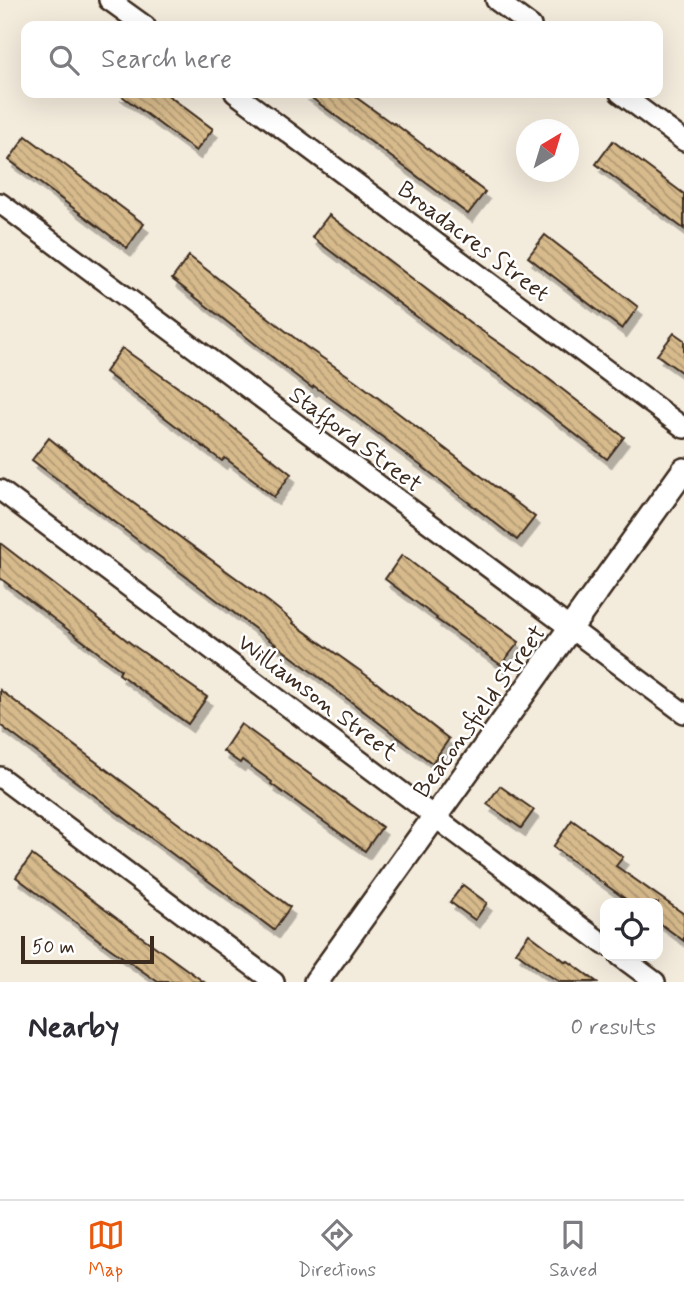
<!DOCTYPE html>
<html lang="en">
<head>
<meta charset="utf-8">
<style>
	:root { --surface:#fff; --page:#f2f2f3; --text:#2b2b33; --muted:#7c7c81; --line:#e1e1e2; --accent:#ea580c }
	body { margin:0; font-family:Mynerve,sans-serif; background:var(--page); color:var(--text) }
	.controls { position:absolute; right:21px; bottom:21px; display:grid; overflow:hidden; border-radius:14px; box-shadow:0 7px 28px #0002 }
	.controls button { width:63px; height:63px; display:grid; place-items:center; padding:0; border:0; border-bottom:2px solid var(--line); background:var(--surface); color:var(--text); font:35px sans-serif }
	.compass { position:absolute; left:516px; top:119px; width:63px; height:63px; border-radius:50%; background:var(--surface); box-shadow:0 7px 28px #0002; rotate:38deg }
	.scale { position:absolute; left:21px; bottom:18px; width:133px; box-sizing:border-box; padding-left:7px; border:4px solid #3b2a1e; border-top:0; font-size:19px; line-height:24px; white-space:nowrap; color:#3b2a1e; -webkit-text-stroke:5px #fff; paint-order:stroke }
	.list { margin:0; padding:0; list-style:none }
	h2 { display:flex; justify-content:space-between; align-items:center; height:91px; margin:0; padding:0 28px; font-size:30px }
	h2 small { font-size:23px; font-weight:400; color:var(--muted) }
	.icon { flex:none; width:38px; height:38px; fill:none; stroke:currentColor; stroke-width:2; stroke-linecap:round; stroke-linejoin:round }
	.map { position:relative; flex:none; width:684px; height:982px; overflow:hidden }
	.search { position:absolute; background:var(--surface); box-shadow:0 7px 28px #0002; left:21px; right:21px; top:21px; height:77px; display:flex; align-items:center; gap:18px; box-sizing:border-box; padding:0 24px; border-radius:14px; color:var(--muted); font-size:26px }
	.sheet { height:217px; background:var(--surface) }
	nav { display:flex; justify-content:space-around; align-items:center; box-sizing:border-box; height:98px; border-top:2px solid var(--line); background:var(--surface); font-size:19px; color:var(--muted) }
	nav a { display:grid; justify-items:center; gap:4px }
	nav .on { color:var(--accent) }
	.map>svg:first-child { display:block }
	.building { fill:url(#building-back-hatch); stroke:#3b2a1e; stroke-width:2; filter:url(#shadow) }
	.lines { fill:none; stroke-linecap:round; stroke-linejoin:round }
	.minor-casing { stroke:#3b2a1e; stroke-width:24 }
	.tertiary-casing { stroke:#3b2a1e; stroke-width:28 }
	.minor { stroke:#fff; stroke-width:19 }
	.tertiary { stroke:#fff; stroke-width:23 }
	.labels { text-anchor:middle; stroke-width:5; stroke-linejoin:round; paint-order:stroke }
	.street-label { font-size:24px; fill:#3b2a1e; stroke:#fff }
</style>
</head>
<body>
<div class="map">
<svg width="684" height="982" viewBox="0 0 684 982">
	<defs>
		<pattern id="building-back-hatch" width="6" height="6" patternUnits="userSpaceOnUse" patternTransform="scale(1.75)"><rect width="6" height="6" fill="#d8bb8c"/><path d="M-1 5l2 2M0 0l6 6M5-1l2 2" fill="none" stroke="#b09872"/></pattern>
		<filter id="shadow"><feDropShadow dx="4.5" dy="8" stdDeviation="0" flood-color="#0004"/></filter>
	</defs>
	<rect width="100%" height="100%" fill="#f3ebdc"/>
	<filter id="ink" filterUnits="userSpaceOnUse"><feTurbulence type="fractalNoise" baseFrequency=".0143" numOctaves="2"/><feDisplacementMap in="SourceGraphic" scale="14" xChannelSelector="R" yChannelSelector="G"/><feConvolveMatrix kernelMatrix="1 2 1 2 8 2 1 2 1" color-interpolation-filters="sRGB"/></filter>
	<g filter="url(#ink)">
		<!-- building -->
		<g class="building">
			<path d="M118,93H165L213,129L196,151Z"/>
			<path d="M305,93H350L393,124L394,123L485,192L468,214Z"/>
			<path d="M26,136L144,224L127,248L9,160Z"/>
			<path d="M613,141L684,194V229L596,164Z"/>
			<path d="M329,215L472,324L532,366L624,437L607,459L507,381L454,345L312,237Z"/>
			<path d="M545,235L638,307L622,329L528,257Z"/>
			<path d="M189,256L305,346L356,381L535,517L517,540L424,468L314,386L312,388L295,375L172,279Z"/>
			<path d="M674,333L684,340V374L657,355Z"/>
			<path d="M122,348L216,414L291,474L274,497L257,484L258,483L225,458L222,461L105,372Z"/>
			<path d="M49,438L99,478L269,602L294,622L293,623L373,680L449,739L432,763L32,460Z"/>
			<path d="M0,543L137,648L207,697L188,724L119,674L121,670L0,578Z"/>
			<path d="M402,555L445,588L444,589L519,642L501,665L436,619L437,618L385,579Z"/>
			<path d="M0,690L290,907L274,930L0,725Z"/>
			<path d="M241,724L382,827L365,851L271,784L272,782L242,760L240,763L223,751Z"/>
			<path d="M500,786L534,810L521,828L487,804Z"/>
			<path d="M572,820L623,857L616,866L684,914V941L658,922V903H631L553,847Z"/>
			<path d="M32,855L135,932L204,982H158L108,947L16,877Z"/>
			<path d="M463,885L487,903L475,920L450,902Z"/>
			<path d="M529,934L566,962L568,961L597,982H560L540,970L516,952Z"/>
		</g>
		<g class="lines">
			<defs>
				<g id="minor">
					<path d="M109,0L145,26"/>
					<path d="M496,0L531,26"/>
					<path d="M235,93L684,428"/>
					<path d="M620,93L684,141"/>
					<path d="M0,203L684,713"/>
					<path d="M0,490L605,945"/>
					<path d="M0,777L274,982"/>
					<path d="M620,956L655,982"/>
				</g>
				<path id="tertiary" d="M316,982L684,470"/>
			</defs>
			<!-- minor casing -->
			<use href="#minor" class="minor-casing"/>
			<!-- tertiary casing -->
			<use href="#tertiary" class="tertiary-casing"/>
			<!-- minor -->
			<use href="#minor" class="minor"/>
			<!-- tertiary -->
			<use href="#tertiary" class="tertiary"/>
		</g>
	</g>
	<g class="labels">
		<!-- street labels -->
		<g class="street-label">
			<text transform="translate(474 241) rotate(37)" y="8">Broadacres Street</text>
			<text transform="translate(356 439) rotate(37)" y="8">Stafford Street</text>
			<text transform="translate(318 697) rotate(37)" y="8">Williamson Street</text>
			<text transform="translate(479 711) rotate(-54)" y="8">Beaconsfield Street</text>
		</g>
	</g>
</svg>
<div class="controls">
<button><svg class="icon" aria-label="locate" viewBox="0 0 24 24"><circle cx="12" cy="12" r="6"/><path d="M12 2v4M12 18v4M2 12h4M18 12h4"/></svg></button>
</div>
<svg class="compass" viewBox="-18 -18 36 36"><path d="M0-13l5 13h-10z" fill="#e53935"/><path d="M0 13l5-13h-10z" fill="#7c7c81"/></svg>
<div class="scale">50 m</div>
<div class="search"><svg class="icon" aria-label="search" viewBox="0 0 24 24"><circle cx="10" cy="10" r="6"/><path d="M15 15l6 6"/></svg>Search here</div>
</div>
<section class="sheet">
<h2>Nearby<small>0 results</small></h2>
<ul class="list">
</ul>
</section>
<nav>
<a class="on"><svg class="icon" aria-label="map" viewBox="0 0 24 24"><path d="M3 6l6-2 6 2 6-2v14l-6 2-6-2-6 2zM9 4v14M15 6v14"/></svg>Map</a>
<a><svg class="icon" aria-label="directions" viewBox="0 0 24 24"><path d="M12 3l9 9-9 9-9-9zM9 14v-3h6M13 9l2 2-2 2"/></svg>Directions</a>
<a><svg class="icon" aria-label="saved" viewBox="0 0 24 24"><path d="M7 4h10v16l-5-4-5 4z"/></svg>Saved</a>
</nav>
</body>
</html>
